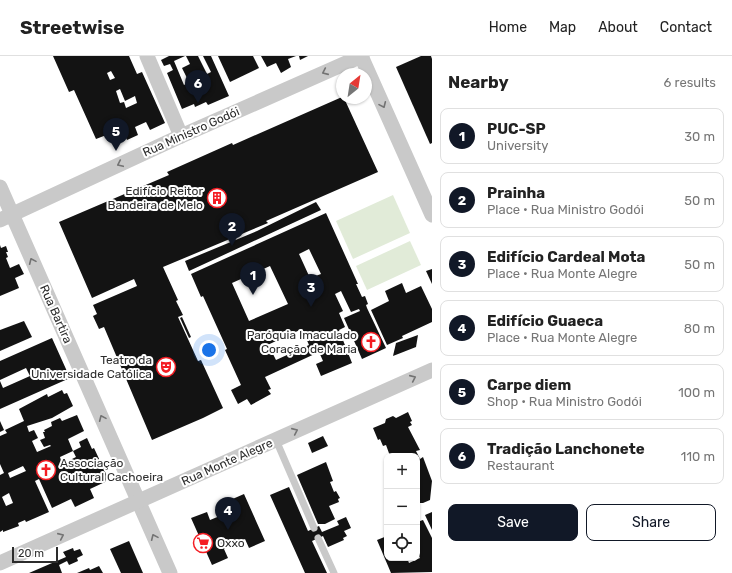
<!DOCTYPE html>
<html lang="en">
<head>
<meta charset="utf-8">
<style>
	:root { --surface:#fff; --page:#f2f2f2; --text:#222; --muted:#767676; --line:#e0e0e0; --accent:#111827 }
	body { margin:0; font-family:Rubik,sans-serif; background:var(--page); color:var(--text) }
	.controls { position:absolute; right:12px; bottom:12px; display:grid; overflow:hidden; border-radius:8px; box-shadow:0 1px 3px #0004 }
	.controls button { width:36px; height:36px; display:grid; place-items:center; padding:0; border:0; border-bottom:1px solid var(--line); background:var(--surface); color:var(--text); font:20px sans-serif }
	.compass { position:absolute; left:336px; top:12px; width:36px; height:36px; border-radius:50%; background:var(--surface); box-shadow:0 1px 3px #0004; rotate:30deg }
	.scale { position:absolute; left:12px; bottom:10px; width:46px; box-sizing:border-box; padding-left:4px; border:2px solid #2c2c2c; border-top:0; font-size:11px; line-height:14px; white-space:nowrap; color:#2c2c2c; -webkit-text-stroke:3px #fff; paint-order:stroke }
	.you { position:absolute; left:209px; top:294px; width:14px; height:14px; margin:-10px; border:3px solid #fff; border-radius:50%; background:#1a73e8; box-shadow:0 0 0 6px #1a73e833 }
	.badge { display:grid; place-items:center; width:26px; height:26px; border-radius:50%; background:var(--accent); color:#fff; font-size:13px; font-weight:700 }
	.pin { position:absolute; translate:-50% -33px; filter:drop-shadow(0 1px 2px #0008) }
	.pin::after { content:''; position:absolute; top:21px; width:14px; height:12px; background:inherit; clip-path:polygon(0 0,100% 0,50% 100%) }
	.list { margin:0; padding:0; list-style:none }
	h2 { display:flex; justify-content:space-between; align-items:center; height:52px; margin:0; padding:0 16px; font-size:17px }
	h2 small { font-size:13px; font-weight:400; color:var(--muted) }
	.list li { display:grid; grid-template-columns:26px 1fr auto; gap:12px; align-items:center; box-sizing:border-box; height:56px; margin:0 8px 8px; padding:0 8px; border:1px solid var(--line); border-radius:8px }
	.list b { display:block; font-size:15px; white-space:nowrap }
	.list p { margin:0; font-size:13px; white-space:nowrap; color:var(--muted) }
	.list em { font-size:13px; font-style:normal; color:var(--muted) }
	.actions { display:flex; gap:8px; padding:12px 16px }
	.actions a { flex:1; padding:9px 0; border:1px solid var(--accent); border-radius:8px; text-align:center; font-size:14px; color:var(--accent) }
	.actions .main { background:var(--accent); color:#fff }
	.icon { flex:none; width:22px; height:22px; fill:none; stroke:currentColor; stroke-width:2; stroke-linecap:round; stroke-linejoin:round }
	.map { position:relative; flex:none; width:432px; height:517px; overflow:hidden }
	header { display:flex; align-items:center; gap:24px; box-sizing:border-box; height:56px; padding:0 20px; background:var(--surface); border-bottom:1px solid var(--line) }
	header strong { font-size:19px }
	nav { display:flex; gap:22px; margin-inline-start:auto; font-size:14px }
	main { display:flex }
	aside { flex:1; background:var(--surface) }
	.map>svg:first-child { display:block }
	.green { fill:#e1ebd8 }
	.building { fill:#131313; fill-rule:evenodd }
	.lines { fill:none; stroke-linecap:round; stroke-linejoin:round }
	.service { stroke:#c9c9c9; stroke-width:7 }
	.minor { stroke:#c9c9c9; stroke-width:15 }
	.oneway { stroke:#737373 }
	.labels { text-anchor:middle; stroke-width:4; stroke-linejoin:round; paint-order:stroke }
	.street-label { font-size:12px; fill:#2c2c2c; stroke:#fff }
	.poi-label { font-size:12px; fill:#2c2c2c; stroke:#fff; text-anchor:end }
</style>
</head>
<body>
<header>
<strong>Streetwise</strong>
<nav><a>Home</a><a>Map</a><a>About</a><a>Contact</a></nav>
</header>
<main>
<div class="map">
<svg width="432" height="517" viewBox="0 0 432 517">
	<rect width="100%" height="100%" fill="#fff"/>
	<!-- green -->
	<g class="green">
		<path d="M393,139L410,177L353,203L336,165Z"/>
		<path d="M410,185L421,209L367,234L356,210Z"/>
	</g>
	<!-- building -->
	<g class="building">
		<path d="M53,0H129L137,18L142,16L165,67L150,74L146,66L135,71L138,79L127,84L122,73L96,83L74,34L69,36ZM111,15L115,22L110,24L107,17ZM120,33L125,45L135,40L137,47L126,52L124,46L120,47L116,35Z"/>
		<path d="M169,0H185L174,5L184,29L189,26L182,12L190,8L186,0H198L207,18L211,16L203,0H211L229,40L208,49L206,46L195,51L194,48L182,53L167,17L173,14L170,8L164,10L161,4Z"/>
		<path d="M218,0H253L259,12L230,26Z"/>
		<path d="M261,0H296L288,3L291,11L281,17L276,7L267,11Z"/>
		<path d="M299,0H308L300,4Z"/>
		<path d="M421,0H431L432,3V87L430,88L396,11Z"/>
		<path d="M342,41L344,42L378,116L266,165L268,167L163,211L178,244L176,245L183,259L178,261L198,305L201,304L223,352L203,362L152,384L104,271L99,273L93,260L97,258L93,249L137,230L134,223L92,242L59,166L169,119L167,116L232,87L233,89Z"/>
		<path d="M316,146L321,154L189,215L185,205L257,175Z"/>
		<path d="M326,157L358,228H356L362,241L365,240L368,248L366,249L367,252L386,292L362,303L344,262L360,255L359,253L351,256L341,235L335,238L343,255L339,257L345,271L339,274L352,307L321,320L316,308L323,305L319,296L265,321L271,333L268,334L271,338L251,349L247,343L238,348L231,334L241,329L225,294L227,293L203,240L201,241L191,218ZM309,193L321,218L310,222L299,198ZM270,210L288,248L249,265L232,227ZM302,273L309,289L276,304L271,294L264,297L261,292Z"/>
		<path d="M0,189L1,192L6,190L8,196H6L8,201L6,202L10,212L19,208L24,218L15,222L19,232L0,240Z"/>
		<path d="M432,213V228L426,215Z"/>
		<path d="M402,227L406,237L421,230L432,253V266L402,280L403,282L387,289L371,254L389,245L385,235Z"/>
		<path d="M182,261L191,281L189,282L180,262Z"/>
		<path d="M24,265L32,281L0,295V274Z"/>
		<path d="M418,279L416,291L393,300L396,287Z"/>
		<path d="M52,282L70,322L0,353V325L3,332L30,320L26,312L0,324V305Z"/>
		<path d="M62,334L64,338L67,337L73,350L52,362L27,370L29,376L34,374L38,382L32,385L37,396L51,390L50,389L44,391L40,384L45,382L43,376H45L44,374L52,370L51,366L60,362L62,365L77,359L84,375L68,383L73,395L81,391L79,386L87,382L92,393L94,392L107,420L105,426L90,433L94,442L75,451L71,443L52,452L39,423L35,425L49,456L26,466L25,464L18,467L19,470L3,476V474L0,476V419L4,417L0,408V380L7,377L5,374L24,365L19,353L47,338L48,341ZM73,395L76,401L62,408L60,401ZM23,410L26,415L10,422L8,417ZM9,437L13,447L6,450L2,441Z"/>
		<path d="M408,356L412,365L410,366L412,369L408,371L420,394L416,395L420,403L423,401L432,425L430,444L423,447H417V400H390L386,389L383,390L380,383L378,384L373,372L385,367L386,363L393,360L396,362Z"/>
		<path d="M0,365L4,374L0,376Z"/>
		<path d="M323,380L328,390L312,397L308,387Z"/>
		<path d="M326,406L333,425L330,426L334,436L336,435L340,442L338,443L339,446L329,450L335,463L325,468H318L297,419Z"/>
		<path d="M289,431L308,475L319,470L322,476L339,469L337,465L346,461L351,472L344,475L347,480L343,482L344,484L328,491L323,480L312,485L327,517H305L270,439Z"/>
		<path d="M244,438L265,485L249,492L245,483L224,493L228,502L212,509L191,462L207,456L210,464L232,455L228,445Z"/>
		<path d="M432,456V474L425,459Z"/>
		<path d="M423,464L432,482V516L391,517L377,484L387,480V502H407L409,507L420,502L417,495V466Z"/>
		<path d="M129,485L143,517H121L110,493Z"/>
		<path d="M73,492L74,495L80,493L83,499L77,502L78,505L69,509L67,505L59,509L62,517H29L66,501L63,496Z"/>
		<path d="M99,510L103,517H77L89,512L90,514Z"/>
	</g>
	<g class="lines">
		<!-- service -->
		<g class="service">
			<path d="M276,384L314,472"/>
			<path d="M318,482L334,517"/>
		</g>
		<!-- minor -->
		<g class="minor">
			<path d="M147,0L181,80"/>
			<path d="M361,0L432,159"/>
			<path d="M0,131L170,517"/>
			<path d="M0,164L181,80L362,0"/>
			<path d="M0,507L432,314"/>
		</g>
	</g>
	<!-- one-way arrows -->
	<defs><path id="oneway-chevron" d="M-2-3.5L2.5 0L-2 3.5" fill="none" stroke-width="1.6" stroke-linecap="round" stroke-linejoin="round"/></defs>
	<g class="oneway">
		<use href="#oneway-chevron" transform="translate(325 16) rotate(156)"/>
		<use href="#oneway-chevron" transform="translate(383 49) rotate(66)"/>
		<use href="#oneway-chevron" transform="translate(120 108) rotate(155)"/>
		<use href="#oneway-chevron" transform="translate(32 205) rotate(-114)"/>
		<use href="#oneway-chevron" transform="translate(413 322) rotate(-24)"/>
		<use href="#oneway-chevron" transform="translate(102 362) rotate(-114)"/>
		<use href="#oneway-chevron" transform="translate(295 375) rotate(-24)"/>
		<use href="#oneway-chevron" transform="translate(61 480) rotate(-24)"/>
		<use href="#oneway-chevron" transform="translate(154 481) rotate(-114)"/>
	</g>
	<!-- icons -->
	<defs>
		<symbol id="building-ring" viewBox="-11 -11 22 22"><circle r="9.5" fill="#fff" stroke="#f41d23" stroke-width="1.5"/><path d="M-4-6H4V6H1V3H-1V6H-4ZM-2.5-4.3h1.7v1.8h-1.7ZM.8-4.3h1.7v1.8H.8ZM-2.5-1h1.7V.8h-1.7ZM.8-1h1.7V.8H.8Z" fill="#f41d23"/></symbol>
		<symbol id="church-ring" viewBox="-11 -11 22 22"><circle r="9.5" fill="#fff" stroke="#f41d23" stroke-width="1.5"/><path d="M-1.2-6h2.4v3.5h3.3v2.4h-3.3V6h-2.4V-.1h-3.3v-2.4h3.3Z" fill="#f41d23"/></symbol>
		<symbol id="theatre-ring" viewBox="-11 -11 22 22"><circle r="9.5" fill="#fff" stroke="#f41d23" stroke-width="1.5"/><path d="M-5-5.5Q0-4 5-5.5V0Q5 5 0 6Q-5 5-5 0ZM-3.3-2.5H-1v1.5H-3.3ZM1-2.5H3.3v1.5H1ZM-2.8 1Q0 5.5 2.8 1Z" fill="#f41d23"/></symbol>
		<symbol id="supermarket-ring" viewBox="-11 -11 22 22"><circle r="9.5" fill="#fff" stroke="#f41d23" stroke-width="1.5"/><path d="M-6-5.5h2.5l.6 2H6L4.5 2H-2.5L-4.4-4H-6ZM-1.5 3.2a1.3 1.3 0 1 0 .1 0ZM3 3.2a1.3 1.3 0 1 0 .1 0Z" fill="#f41d23"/></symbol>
	</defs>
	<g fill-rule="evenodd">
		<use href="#building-ring" x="206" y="131" width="22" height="22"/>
		<use href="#church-ring" x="360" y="275" width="22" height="22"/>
		<use href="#theatre-ring" x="155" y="300" width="22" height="22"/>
		<use href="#church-ring" x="35" y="403" width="22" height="22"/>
		<use href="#supermarket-ring" x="192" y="476" width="22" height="22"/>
	</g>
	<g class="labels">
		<!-- street labels -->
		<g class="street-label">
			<text transform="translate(191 76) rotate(-24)" y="4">Rua Ministro Godói</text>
			<text transform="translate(56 258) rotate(66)" y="4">Rua Bartira</text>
			<text transform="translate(227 406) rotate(-24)" y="4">Rua Monte Alegre</text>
		</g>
		<!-- poi labels -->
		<g class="poi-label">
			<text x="203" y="139">Edifício Reitor<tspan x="203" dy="14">Bandeira de Melo</tspan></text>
			<text x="357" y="283">Paróquia Imaculado<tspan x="357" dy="14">Coração de Maria</tspan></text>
			<text x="152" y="308">Teatro da<tspan x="152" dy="14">Universidade Católica</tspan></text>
			<text x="60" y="411" text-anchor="start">Associação<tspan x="60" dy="14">Cultural Cachoeira</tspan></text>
			<text x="217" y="491" text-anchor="start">Oxxo</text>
		</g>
	</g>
</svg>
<div class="controls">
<button>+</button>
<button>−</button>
<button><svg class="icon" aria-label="locate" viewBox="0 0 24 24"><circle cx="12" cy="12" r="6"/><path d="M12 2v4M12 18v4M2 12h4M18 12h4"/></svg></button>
</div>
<svg class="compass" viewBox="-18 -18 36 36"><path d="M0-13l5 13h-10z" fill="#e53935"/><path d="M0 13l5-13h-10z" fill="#767676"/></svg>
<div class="scale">20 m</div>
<div class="you"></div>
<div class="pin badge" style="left:253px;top:239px">1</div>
<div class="pin badge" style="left:232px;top:190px">2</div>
<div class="pin badge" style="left:311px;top:251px">3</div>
<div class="pin badge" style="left:228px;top:474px">4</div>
<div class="pin badge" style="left:116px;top:95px">5</div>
<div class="pin badge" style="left:198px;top:47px">6</div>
</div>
<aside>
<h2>Nearby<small>6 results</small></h2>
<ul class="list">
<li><span class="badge">1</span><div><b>PUC-SP</b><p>University</p></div><em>30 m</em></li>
<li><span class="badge">2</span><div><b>Prainha</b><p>Place · Rua Ministro Godói</p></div><em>50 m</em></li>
<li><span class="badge">3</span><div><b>Edifício Cardeal Mota</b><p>Place · Rua Monte Alegre</p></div><em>50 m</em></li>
<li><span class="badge">4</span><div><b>Edifício Guaeca</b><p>Place · Rua Monte Alegre</p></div><em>80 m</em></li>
<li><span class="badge">5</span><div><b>Carpe diem</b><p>Shop · Rua Ministro Godói</p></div><em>100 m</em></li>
<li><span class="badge">6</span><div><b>Tradição Lanchonete</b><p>Restaurant</p></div><em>110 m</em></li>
</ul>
<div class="actions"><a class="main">Save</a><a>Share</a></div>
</aside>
</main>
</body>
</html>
